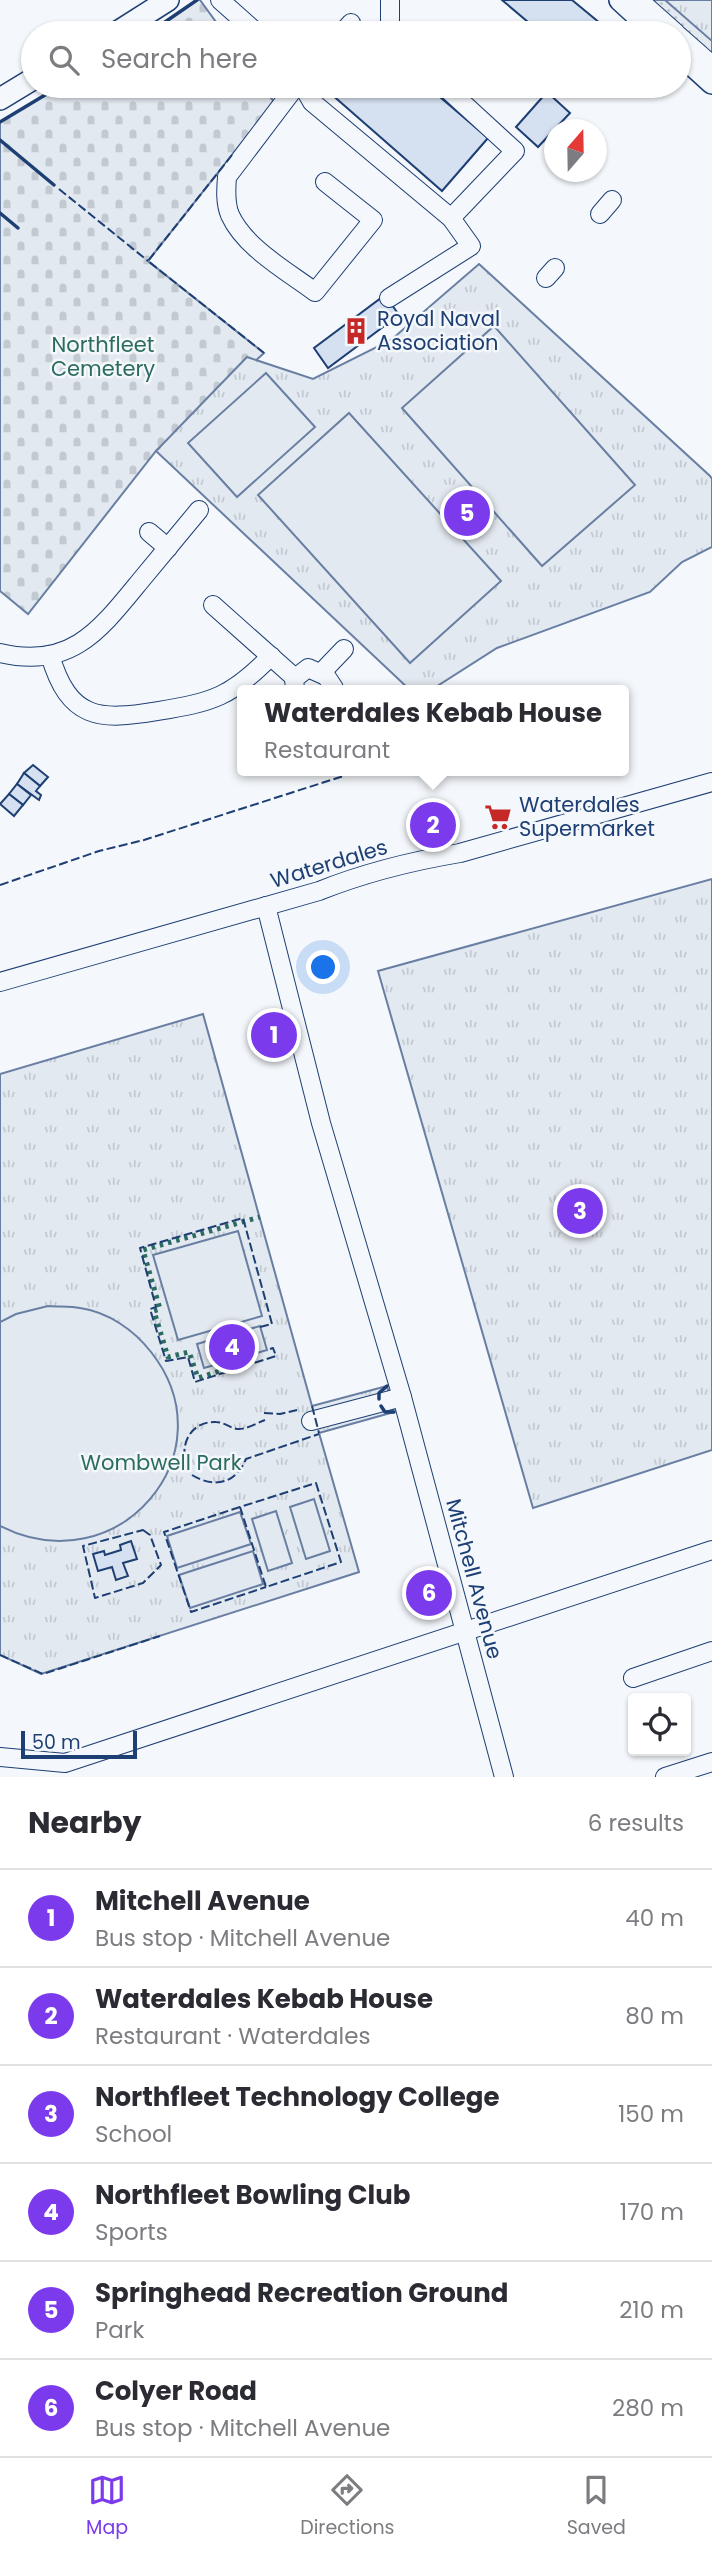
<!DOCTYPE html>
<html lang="en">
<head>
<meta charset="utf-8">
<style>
	:root { --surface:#fff; --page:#f2f2f3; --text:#2b2b33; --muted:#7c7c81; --line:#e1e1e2; --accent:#7c3aed }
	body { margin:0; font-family:Poppins,sans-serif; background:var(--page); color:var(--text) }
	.controls { position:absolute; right:21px; bottom:21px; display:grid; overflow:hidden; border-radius:7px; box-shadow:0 2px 5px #0004 }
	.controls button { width:63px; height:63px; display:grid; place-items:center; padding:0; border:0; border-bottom:2px solid var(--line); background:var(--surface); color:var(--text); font:35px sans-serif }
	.compass { position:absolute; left:544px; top:119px; width:63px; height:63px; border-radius:50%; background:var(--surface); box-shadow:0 2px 5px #0004; rotate:20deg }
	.scale { position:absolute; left:21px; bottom:18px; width:116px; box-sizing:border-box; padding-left:7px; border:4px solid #1d3f73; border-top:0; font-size:19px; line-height:24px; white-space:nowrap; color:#1d3f73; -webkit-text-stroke:5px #f4f7fb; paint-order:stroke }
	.you { position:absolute; left:324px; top:968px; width:24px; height:24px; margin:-18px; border:5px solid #fff; border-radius:50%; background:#1a73e8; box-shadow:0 0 0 10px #1a73e833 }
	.badge { display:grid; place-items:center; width:46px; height:46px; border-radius:50%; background:var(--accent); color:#fff; font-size:23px; font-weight:700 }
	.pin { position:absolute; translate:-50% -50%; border:4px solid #fff; box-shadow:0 2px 7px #0006 }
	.popup { position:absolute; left:237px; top:685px; width:392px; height:91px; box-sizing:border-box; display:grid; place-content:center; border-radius:7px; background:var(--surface); filter:drop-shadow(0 2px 5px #0005); font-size:23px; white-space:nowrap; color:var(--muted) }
	.popup b { font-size:26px; color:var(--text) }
	.popup::after { content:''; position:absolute; left:50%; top:100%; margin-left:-14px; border:14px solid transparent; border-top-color:var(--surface) }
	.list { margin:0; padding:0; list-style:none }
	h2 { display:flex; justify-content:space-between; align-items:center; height:91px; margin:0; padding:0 28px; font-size:30px }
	h2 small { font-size:23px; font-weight:400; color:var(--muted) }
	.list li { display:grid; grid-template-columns:46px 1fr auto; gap:21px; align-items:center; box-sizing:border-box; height:98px; padding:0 28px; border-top:2px solid var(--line) }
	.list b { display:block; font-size:26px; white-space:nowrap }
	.list p { margin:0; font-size:23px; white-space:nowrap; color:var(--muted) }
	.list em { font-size:23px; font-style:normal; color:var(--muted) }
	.icon { flex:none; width:38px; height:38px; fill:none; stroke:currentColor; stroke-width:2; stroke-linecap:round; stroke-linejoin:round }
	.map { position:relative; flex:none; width:712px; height:1777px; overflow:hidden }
	.search { position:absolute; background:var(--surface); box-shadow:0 2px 5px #0004; left:21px; right:21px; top:21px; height:77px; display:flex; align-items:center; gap:18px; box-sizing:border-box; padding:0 24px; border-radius:38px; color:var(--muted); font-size:26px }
	.sheet { height:679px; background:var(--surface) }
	nav { display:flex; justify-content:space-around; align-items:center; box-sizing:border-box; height:98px; border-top:2px solid var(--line); background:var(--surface); font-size:19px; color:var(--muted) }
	nav a { display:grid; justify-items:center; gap:4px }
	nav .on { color:var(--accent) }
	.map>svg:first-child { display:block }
	.grass { fill:url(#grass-dots); stroke:#687fa3; stroke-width:2 }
	.cemetery { fill:url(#cemetery-stones); stroke:#687fa3; stroke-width:2 }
	.park { fill:url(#park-tufts); stroke:#687fa3; stroke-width:2 }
	.pitch { fill:#e3e9f0; stroke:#687fa3; stroke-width:2 }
	.building { fill:#d5e0f0; stroke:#1d3f73; stroke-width:2 }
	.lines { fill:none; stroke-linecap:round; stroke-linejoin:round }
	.minor-casing { stroke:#1d3f73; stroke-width:20 }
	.major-casing { stroke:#1d3f73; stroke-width:24 }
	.minor { stroke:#f4f7fb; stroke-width:18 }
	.major { stroke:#f4f7fb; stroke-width:21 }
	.hedge { stroke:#2c6c60; stroke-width:5; stroke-dasharray:3.5 5; stroke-linecap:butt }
	.fence { stroke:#1d3f73; stroke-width:2; stroke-dasharray:9 3.5; stroke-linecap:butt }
	.wall { stroke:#1d3f73; stroke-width:3.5 }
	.labels { text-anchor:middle; stroke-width:5; stroke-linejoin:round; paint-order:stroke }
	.poi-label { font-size:21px; fill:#1d3f73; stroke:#f4f7fb; text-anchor:start }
	.park-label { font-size:21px; fill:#2c6c60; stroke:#f4f7fb }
	.street-label { font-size:21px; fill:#1d3f73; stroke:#f4f7fb }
</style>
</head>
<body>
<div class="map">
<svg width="712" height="1777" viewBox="0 0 712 1777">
	<defs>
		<pattern id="grass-dots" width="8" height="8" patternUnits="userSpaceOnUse" patternTransform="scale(1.75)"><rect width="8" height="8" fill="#e3e9f0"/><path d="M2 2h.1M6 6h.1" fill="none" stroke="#c2c9d1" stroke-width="1.8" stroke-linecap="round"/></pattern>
		<pattern id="cemetery-stones" width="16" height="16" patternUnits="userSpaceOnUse" patternTransform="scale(1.75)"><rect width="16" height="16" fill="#e3e9f0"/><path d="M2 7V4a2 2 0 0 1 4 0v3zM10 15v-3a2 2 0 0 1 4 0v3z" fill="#c2c9d1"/></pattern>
		<pattern id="park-tufts" width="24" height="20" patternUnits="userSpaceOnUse" patternTransform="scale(1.75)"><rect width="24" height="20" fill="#e3e9f0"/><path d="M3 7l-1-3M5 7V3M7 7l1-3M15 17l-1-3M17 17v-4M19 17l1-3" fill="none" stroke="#c2c9d1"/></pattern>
	</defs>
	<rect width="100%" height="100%" fill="#f4f7fb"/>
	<!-- grass -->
	<path class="grass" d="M650,0H712V55Z"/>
	<!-- cemetery -->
	<g class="cemetery">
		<path d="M197,0H200L224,33H149Z"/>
		<path d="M60,86H262L274,102L148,261L264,353L156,451L28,614L0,591V122Z"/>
	</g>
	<!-- park -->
	<g class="park">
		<path d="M665,0H712V41Z"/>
		<path d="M479,264L710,476L712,479V547L682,562L650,592L497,648L431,690H410L156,451L247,357L313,379L391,340Z"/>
		<path d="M712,879V1450L533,1508L378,971Z"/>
		<path d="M203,1014L312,1406L387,1386L394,1412L319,1433L359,1572L41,1674L0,1655V1074Z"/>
	</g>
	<!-- pitch -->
	<g class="pitch">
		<path d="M494,326L635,485L542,566L402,408Z"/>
		<path d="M266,373L315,427L237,497L188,443Z"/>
		<path d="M349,413L501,581L410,663L258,495Z"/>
		<path d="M238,1231L262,1316L178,1340L153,1255Z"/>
		<path d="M48,1306C59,1307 70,1306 80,1308C108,1312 134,1330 151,1352C231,1453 118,1586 0,1526V1322L16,1314Z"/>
		<path d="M260,1326L267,1350L204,1368L197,1344Z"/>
		<path d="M314,1499L330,1551L306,1559L290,1507Z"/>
		<path d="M276,1511L292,1563L268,1571L252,1519Z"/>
		<path d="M240,1512L251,1544L177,1568L167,1536Z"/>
		<path d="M253,1551L263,1584L190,1608L179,1575Z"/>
	</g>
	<!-- building -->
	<g class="building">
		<path d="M502,0H572L612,33H541Z"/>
		<path d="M322,86H427L488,138L442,191Z"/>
		<path d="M547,92L570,113L538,147L516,127Z"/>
		<path d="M385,295L399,315L328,368L314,348Z"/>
		<path d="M33,765L48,777L40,786L24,773Z"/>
		<path d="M24,773L40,786L36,791L41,795L39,800L17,784Z"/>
		<path d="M17,784L31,795L23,805L9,794Z"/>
		<path d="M9,794L23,805L14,816L0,804Z"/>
		<path d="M131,1541L137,1559L123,1563L128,1576L116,1580L112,1567L98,1571L93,1554L104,1551L105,1555L121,1550L120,1545Z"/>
	</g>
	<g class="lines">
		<defs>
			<g id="minor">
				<path d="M220,0L257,33"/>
				<path d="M639,0L676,33"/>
				<path d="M342,33L351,23"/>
				<path d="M390,33V0"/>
				<path d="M679,36L712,65"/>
				<path d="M296,86L227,177C226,189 225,203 230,215C245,248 287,271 315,292L373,220L325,182"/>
				<path d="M303,86L312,102L451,218L471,246L389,298"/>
				<path d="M444,86L515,151L451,218"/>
				<path d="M600,214L612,200"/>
				<path d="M546,278L555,268"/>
				<path d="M149,532L168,548"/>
				<path d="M213,605L295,678"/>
				<path d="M0,653C71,670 100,630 141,580C160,557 180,533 199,510"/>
				<path d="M50,655C69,720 99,721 158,711C213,702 231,697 271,656"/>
				<path d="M321,673L344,649"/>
				<path d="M295,689L294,679L308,668L326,676L334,688"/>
				<path d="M266,906L321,1123L402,1397L504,1777"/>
				<path d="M0,982L319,891C364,873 412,861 460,853L712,782"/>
				<path d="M311,1421L402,1397"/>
				<path d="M633,1678L712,1651"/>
				<path d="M0,1757L65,1763L712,1550"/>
				<path d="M665,1777L712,1762"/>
			</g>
			<g id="major">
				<path d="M620,0L656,33"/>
				<path d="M116,33L168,0"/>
				<path d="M679,53L712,83"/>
				<path d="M0,99L33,79"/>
			</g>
		</defs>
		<!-- minor casing -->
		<use href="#minor" class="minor-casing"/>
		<!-- major casing -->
		<use href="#major" class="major-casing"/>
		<!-- minor -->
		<use href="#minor" class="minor"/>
		<!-- major -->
		<use href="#major" class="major"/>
		<!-- hedge -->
		<path class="hedge" d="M251,1361L198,1378L189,1352L168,1357L154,1311L160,1309L143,1250L260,1217"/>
		<!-- fence -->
		<g class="fence">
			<path d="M232,155L148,261L264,353"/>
			<path d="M59,189L148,261"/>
			<path d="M0,885L99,851L144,840L359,771"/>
			<path d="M260,1327L272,1324L243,1218L140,1248L156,1307L150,1309L166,1361L188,1357L195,1382L276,1356L273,1348L267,1350"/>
			<path d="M312,1406L319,1433"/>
			<path d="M264,1413L280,1414L297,1410"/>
			<path d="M188,1470C178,1447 189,1421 216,1422C224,1422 230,1428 237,1429C245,1430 257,1423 265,1420"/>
			<path d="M192,1475C215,1489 236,1483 246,1459L319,1434"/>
			<path d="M316,1483L341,1562L266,1587L240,1507Z"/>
			<path d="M240,1507L164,1532L191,1612L266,1587"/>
			<path d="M143,1530L150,1535L161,1565L143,1583L95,1598L83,1546Z"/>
			<path d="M0,1655L43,1674L160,1636"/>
		</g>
		<!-- wall -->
		<g class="wall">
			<path d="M149,33L197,0"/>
			<path d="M0,122L60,86"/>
			<path d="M0,140L54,185"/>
			<path d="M0,213L18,228"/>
			<path d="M379,1399V1393L387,1386"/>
			<path d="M381,1406L385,1412H394"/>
		</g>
	</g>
	<!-- icons -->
	<defs>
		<symbol id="building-bare" viewBox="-9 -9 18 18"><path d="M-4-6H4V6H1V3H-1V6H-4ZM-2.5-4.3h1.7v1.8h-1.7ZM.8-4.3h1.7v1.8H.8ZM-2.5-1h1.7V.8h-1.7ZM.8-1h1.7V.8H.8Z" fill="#c62828" stroke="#f4f7fb" stroke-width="2.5" paint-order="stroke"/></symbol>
		<symbol id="supermarket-bare" viewBox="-9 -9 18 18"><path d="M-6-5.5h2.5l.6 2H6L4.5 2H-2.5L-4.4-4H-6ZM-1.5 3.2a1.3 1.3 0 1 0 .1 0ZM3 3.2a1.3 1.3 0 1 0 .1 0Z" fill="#c62828" stroke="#f4f7fb" stroke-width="2.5" paint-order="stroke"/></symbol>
	</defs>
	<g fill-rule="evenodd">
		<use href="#building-bare" x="337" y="312" width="38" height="38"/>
		<use href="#supermarket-bare" x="479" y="798" width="38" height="38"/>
	</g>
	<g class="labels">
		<!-- poi labels -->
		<g class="poi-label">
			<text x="377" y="326">Royal Naval<tspan x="377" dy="24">Association</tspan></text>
			<text x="519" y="812">Waterdales<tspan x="519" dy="24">Supermarket</tspan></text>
		</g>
		<!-- park labels -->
		<g class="park-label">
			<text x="103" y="352">Northfleet<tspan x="103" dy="24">Cemetery</tspan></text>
			<text x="161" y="1470">Wombwell Park</text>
		</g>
		<!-- street labels -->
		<g class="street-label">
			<text transform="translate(329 864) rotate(-17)" y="7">Waterdales</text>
			<text transform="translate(474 1579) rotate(75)" y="7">Mitchell Avenue</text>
		</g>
	</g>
</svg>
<div class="controls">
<button><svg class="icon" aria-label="locate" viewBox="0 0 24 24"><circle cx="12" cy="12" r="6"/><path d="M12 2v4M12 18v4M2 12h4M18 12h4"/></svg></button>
</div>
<svg class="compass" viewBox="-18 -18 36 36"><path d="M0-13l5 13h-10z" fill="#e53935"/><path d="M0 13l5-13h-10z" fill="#7c7c81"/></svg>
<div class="scale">50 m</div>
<div class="you"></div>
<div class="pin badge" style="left:274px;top:1035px">1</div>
<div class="pin badge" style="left:433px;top:825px">2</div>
<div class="popup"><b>Waterdales Kebab House</b>Restaurant</div>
<div class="pin badge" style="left:580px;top:1211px">3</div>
<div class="pin badge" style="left:232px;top:1347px">4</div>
<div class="pin badge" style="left:467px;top:513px">5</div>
<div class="pin badge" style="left:429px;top:1593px">6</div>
<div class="search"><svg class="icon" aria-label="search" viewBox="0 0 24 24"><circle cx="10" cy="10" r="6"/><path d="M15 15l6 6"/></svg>Search here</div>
</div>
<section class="sheet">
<h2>Nearby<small>6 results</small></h2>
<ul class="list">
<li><span class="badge">1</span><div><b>Mitchell Avenue</b><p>Bus stop · Mitchell Avenue</p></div><em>40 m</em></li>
<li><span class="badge">2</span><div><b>Waterdales Kebab House</b><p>Restaurant · Waterdales</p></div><em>80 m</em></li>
<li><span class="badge">3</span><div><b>Northfleet Technology College</b><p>School</p></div><em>150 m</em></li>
<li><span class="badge">4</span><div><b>Northfleet Bowling Club</b><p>Sports</p></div><em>170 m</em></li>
<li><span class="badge">5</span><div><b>Springhead Recreation Ground</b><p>Park</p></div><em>210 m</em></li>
<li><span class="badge">6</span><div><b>Colyer Road</b><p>Bus stop · Mitchell Avenue</p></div><em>280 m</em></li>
</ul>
</section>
<nav>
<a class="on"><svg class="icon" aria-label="map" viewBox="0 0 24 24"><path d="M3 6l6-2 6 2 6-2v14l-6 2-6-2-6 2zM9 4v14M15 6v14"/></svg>Map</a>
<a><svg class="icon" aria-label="directions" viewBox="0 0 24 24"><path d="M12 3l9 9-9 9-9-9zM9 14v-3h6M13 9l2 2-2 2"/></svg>Directions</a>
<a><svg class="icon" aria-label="saved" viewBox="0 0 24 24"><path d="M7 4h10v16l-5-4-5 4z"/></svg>Saved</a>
</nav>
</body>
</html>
